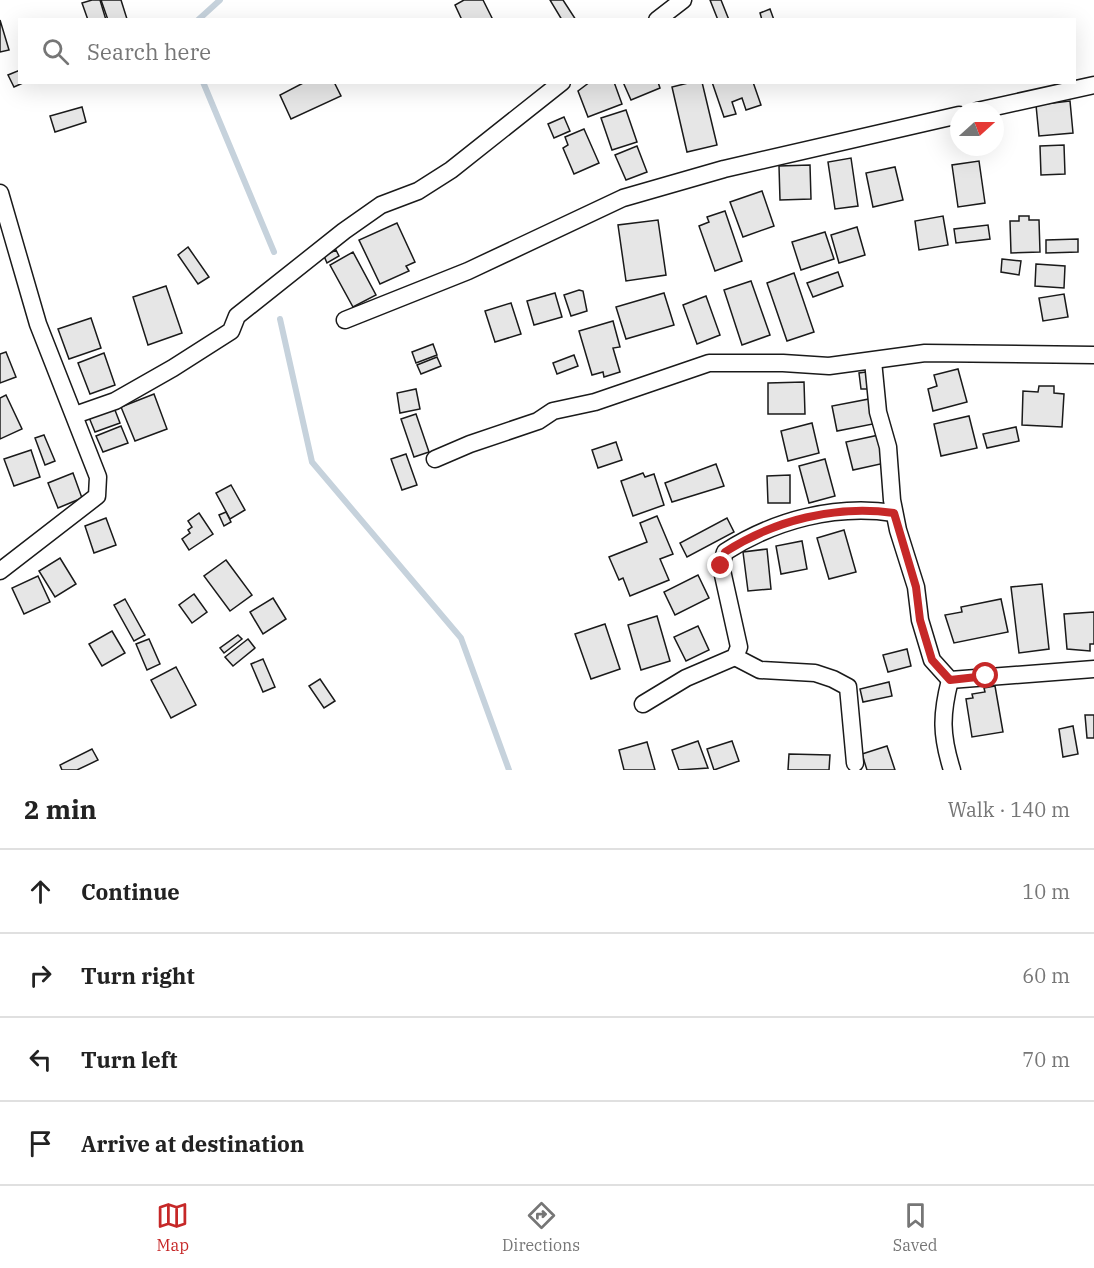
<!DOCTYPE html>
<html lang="en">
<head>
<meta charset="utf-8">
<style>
	:root { --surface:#fff; --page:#f2f2f2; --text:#222; --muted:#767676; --line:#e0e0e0; --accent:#c62828 }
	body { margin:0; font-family:"IBM Plex Serif",serif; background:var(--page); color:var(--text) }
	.compass { position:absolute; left:950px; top:102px; width:54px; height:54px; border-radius:50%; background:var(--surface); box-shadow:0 6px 24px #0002; rotate:69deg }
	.stop { position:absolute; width:18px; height:18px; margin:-14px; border:4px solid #c62828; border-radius:50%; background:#fff }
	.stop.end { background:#c62828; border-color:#fff; box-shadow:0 2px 6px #0008 }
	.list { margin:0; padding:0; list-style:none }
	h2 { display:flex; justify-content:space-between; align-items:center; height:78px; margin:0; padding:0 24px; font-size:26px }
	h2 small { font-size:20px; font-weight:400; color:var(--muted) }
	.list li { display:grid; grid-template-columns:39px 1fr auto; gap:18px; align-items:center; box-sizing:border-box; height:84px; padding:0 24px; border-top:2px solid var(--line) }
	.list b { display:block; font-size:22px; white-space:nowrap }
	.list em { font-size:20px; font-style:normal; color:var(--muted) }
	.icon { flex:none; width:33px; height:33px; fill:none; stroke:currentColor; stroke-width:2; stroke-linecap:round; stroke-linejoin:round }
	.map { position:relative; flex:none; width:1094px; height:770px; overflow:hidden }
	.search { position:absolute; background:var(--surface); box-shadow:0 6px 24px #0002; left:18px; right:18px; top:18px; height:66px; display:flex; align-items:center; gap:15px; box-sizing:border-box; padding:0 21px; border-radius:0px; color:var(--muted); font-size:22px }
	.sheet { height:414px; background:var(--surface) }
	nav { display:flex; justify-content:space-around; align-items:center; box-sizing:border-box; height:84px; border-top:2px solid var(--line); background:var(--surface); font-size:16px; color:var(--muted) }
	nav a { display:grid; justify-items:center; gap:3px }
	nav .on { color:var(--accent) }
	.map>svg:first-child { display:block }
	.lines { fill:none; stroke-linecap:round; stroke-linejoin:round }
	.stream { stroke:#c6d2dc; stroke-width:6 }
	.building { fill:#e6e6e6; stroke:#1a1a1a; stroke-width:1.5 }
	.street-casing { stroke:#1a1a1a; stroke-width:19 }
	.street { stroke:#fff; stroke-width:16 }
	.route { stroke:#c62828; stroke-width:8 }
</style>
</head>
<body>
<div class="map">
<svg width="1094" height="770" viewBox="0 0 1094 770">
	<rect width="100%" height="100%" fill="#fff"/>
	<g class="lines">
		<!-- stream -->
		<g class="stream">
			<path d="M198,20L220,0"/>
			<path d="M203,82L274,252"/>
			<path d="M280,319L312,462L461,638L509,770"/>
		</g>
	</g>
	<!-- building -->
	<g class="building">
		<path d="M92,0H100L106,20H88L82,3Z"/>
		<path d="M101,0H121L127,19L108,20Z"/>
		<path d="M464,0H483L493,20H462L455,5Z"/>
		<path d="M550,0H563L576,20H562Z"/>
		<path d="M710,0H721L729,20H718Z"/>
		<path d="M770,9L774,20H762L760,13Z"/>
		<path d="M0,20L9,50L0,52Z"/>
		<path d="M20,70V82H25L14,87L8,75Z"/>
		<path d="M305,82H334L341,96L291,119L280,95Z"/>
		<path d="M590,82H614L622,104L588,117L578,91Z"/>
		<path d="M623,82H658L660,88L631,100Z"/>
		<path d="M692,82H702L717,145L687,152L672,87Z"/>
		<path d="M712,82H753L761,105L746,110L742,98L732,102L736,114L724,117Z"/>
		<path d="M1070,101L1073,133L1039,136L1036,105Z"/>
		<path d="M82,107L86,122L55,132L50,116Z"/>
		<path d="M626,110L637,142L612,150L601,118Z"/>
		<path d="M564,117L570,131L554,138L548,124Z"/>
		<path d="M584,129L599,163L574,174L563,148L568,145L565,137Z"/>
		<path d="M1064,145L1065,174L1041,175L1040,146Z"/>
		<path d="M637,146L647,172L626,180L615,155Z"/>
		<path d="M851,158L858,206L835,209L828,162Z"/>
		<path d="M979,161L985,203L958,207L952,165Z"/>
		<path d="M810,165L811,199L780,200L779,166Z"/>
		<path d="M895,167L903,200L873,207L866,173Z"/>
		<path d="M762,191L774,226L743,237L730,202Z"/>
		<path d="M725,211L742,261L715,271L699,226L709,222L707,217Z"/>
		<path d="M943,216L948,245L919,250L915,221Z"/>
		<path d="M1019,216H1029V220H1039L1040,252L1011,253L1010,221H1019Z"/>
		<path d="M658,220L666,275L626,281L618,225Z"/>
		<path d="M397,223L415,262L406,266L409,271L380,284L359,240Z"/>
		<path d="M988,225L990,239L956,243L954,229Z"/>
		<path d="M857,227L865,255L839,263L831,235Z"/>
		<path d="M825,232L834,259L801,270L792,242Z"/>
		<path d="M1078,239V252L1046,253V240Z"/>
		<path d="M188,247L209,277L198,284L178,255Z"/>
		<path d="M336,250L339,256L327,263L324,256Z"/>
		<path d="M353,252L376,295L353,307L330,265Z"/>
		<path d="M1002,259L1021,261L1019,275L1001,272Z"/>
		<path d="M1036,264L1065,266L1064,288L1035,286Z"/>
		<path d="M838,272L843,286L813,297L807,283Z"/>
		<path d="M794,273L814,332L787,341L767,283Z"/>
		<path d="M751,281L770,335L742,345L724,290Z"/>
		<path d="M166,286L182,333L148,345L133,297Z"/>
		<path d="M579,290L583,291L587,311L571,316L564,295Z"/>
		<path d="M555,293L562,317L534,325L527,301Z"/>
		<path d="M664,293L674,325L626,339L616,307Z"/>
		<path d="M1064,294L1068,317L1043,321L1039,298Z"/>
		<path d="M706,296L720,335L697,344L683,305Z"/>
		<path d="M511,303L521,334L495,342L485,311Z"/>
		<path d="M91,318L101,348L69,359L58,329Z"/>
		<path d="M613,321L620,347L613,348L620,372L604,377L603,372L592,375L579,331Z"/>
		<path d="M433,344L437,355L416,363L412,352Z"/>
		<path d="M6,352L16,377L0,383V354Z"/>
		<path d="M104,353L115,385L90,394L78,363Z"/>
		<path d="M574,355L578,366L557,374L553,363Z"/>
		<path d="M437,357L441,366L421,374L417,365Z"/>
		<path d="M958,369L967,402L933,411L928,389L937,386L934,375Z"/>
		<path d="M866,372L868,389H861L859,373Z"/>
		<path d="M804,382L805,414H768V383Z"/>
		<path d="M1039,386H1054V393L1064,394L1062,427L1022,425L1023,391L1038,392Z"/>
		<path d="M416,389L420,409L400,413L397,393Z"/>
		<path d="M154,394L167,429L135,441L121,407Z"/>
		<path d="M6,395L22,429L0,439V398Z"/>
		<path d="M869,399L873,424L837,431L832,406Z"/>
		<path d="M113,405L120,423L95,432L88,415Z"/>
		<path d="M416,414L429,452L414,457L401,419Z"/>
		<path d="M969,416L977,448L941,456L934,424Z"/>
		<path d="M812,423L819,453L788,461L781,431Z"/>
		<path d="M121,426L128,443L103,452L96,436Z"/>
		<path d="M1016,427L1019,441L987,448L983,434Z"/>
		<path d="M44,435L55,461L45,465L35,438Z"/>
		<path d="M879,435L885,463L853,470L846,442Z"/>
		<path d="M616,442L622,460L598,468L592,450Z"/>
		<path d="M31,450L40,477L14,486L4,459Z"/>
		<path d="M406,454L417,485L402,490L391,459Z"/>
		<path d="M825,459L835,496L809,503L799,466Z"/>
		<path d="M716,464L724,486L672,502L665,483Z"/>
		<path d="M73,473L82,498L58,508L48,483Z"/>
		<path d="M643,473L645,477L654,474L664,505L633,516L621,481Z"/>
		<path d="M790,475V503H768L767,476Z"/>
		<path d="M231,485L245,510L230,519L216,493Z"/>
		<path d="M226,512L231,522L224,526L219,515Z"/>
		<path d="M199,513L213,534L189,550L182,539L190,533L188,530L192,527L188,521Z"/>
		<path d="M657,516L673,554L660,559L669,580L630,596L623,578L619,580L609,557L647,542L640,523Z"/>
		<path d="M106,518L116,545L94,553L85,526Z"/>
		<path d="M727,518L734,532L687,557L680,543Z"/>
		<path d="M844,530L856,572L829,579L817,538Z"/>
		<path d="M802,541L807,569L781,574L776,546Z"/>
		<path d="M767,549L771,589L748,591L743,552Z"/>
		<path d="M60,558L76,584L55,597L39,571Z"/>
		<path d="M226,560L252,595L230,611L204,576Z"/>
		<path d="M698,575L709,598L675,615L664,592Z"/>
		<path d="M38,576L50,602L24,614L12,588Z"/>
		<path d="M1042,584L1049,649L1019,653L1011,587Z"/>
		<path d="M194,594L207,612L192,623L179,605Z"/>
		<path d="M273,598L286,619L263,634L250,612Z"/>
		<path d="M125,599L145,635L134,641L114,605Z"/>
		<path d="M1001,599L1008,632L954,643L945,615L962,612L961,607Z"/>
		<path d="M1094,612V644H1090V651L1067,649L1064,614Z"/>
		<path d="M657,616L670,661L641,670L628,625Z"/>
		<path d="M605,624L620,669L591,679L575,634Z"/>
		<path d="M698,626L709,650L686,661L674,637Z"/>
		<path d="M112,631L125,653L102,666L89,644Z"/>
		<path d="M238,635L242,639L224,653L220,648Z"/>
		<path d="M149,639L160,664L147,670L136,644Z"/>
		<path d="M248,639L255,648L233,666L225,657Z"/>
		<path d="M907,649L911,666L888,672L883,655Z"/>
		<path d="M263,659L275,687L263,692L251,664Z"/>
		<path d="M176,667L196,705L171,718L151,680Z"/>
		<path d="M320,679L335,701L324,708L309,686Z"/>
		<path d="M889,682L892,696L863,702L860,689Z"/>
		<path d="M995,686L1003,732L972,737L966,699L973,698L972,694L985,692L984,688Z"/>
		<path d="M1085,715H1094V738H1087Z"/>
		<path d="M1073,726L1078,754L1063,757L1059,729Z"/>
		<path d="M698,741L708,768L679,770L672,750Z"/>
		<path d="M732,741L739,761L714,770L707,749Z"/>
		<path d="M647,742L655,770H624L619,750Z"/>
		<path d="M887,746L895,770H867L862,754Z"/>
		<path d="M92,749L98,760L77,770H62L60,765Z"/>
		<path d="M789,754L830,755L829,770H788Z"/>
	</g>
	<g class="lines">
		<defs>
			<g id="street">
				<path d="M657,20L683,0"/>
				<path d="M977,111L1094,85"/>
				<path d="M0,193L38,324L98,477L97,496L0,571"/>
				<path d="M345,320L468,271L623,198L724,169L959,115"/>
				<path d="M873,361L878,412L888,447L892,500L898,530L916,587L920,620L932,660L950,680L1094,669"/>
				<path d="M75,415L115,401L173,368L231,331L237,316L344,231L381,205L418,191L451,170L562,82"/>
				<path d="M435,459L470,444L538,421L553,411L595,402L709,363H783L829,366L925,353L1094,355"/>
				<path d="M735,657L760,670L815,673L833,679L848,687L855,763"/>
				<path d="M950,680C941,715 941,735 952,770"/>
				<path d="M643,704L686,678L735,657L739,647L721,566L725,552C775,520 835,504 894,513"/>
			</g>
		</defs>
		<!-- street casing -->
		<use href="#street" class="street-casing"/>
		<!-- street -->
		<use href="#street" class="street"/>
	</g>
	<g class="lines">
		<!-- route -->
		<path class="route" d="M721,566L725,552C775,520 835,505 894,513L916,587L920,620L932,660L950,680L986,676"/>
	</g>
</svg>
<svg class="compass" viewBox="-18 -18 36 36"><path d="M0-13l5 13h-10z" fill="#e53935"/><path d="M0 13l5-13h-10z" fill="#767676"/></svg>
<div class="stop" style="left:986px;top:676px"></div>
<div class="stop end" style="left:721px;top:566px"></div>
<div class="search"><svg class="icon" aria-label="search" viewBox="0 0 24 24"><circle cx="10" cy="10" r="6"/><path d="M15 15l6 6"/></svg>Search here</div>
</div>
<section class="sheet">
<h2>2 min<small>Walk · 140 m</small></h2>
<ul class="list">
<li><svg class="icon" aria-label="ahead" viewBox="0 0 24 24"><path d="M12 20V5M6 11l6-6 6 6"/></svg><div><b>Continue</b></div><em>10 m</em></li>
<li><svg class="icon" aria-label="right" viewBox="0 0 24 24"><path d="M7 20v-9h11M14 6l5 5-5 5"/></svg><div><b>Turn right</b></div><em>60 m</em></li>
<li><svg class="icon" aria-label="left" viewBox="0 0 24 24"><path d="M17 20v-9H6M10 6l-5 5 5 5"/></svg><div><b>Turn left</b></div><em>70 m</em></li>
<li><svg class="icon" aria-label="arrive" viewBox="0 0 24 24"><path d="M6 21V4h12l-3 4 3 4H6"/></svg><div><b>Arrive at destination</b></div></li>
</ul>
</section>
<nav>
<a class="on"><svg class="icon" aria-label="map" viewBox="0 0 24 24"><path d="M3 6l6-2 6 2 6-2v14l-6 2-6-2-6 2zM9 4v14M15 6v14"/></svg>Map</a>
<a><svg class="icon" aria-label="directions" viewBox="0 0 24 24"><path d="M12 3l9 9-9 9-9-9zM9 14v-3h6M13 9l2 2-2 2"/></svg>Directions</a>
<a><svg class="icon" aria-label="saved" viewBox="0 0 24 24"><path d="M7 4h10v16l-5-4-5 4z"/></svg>Saved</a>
</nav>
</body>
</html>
